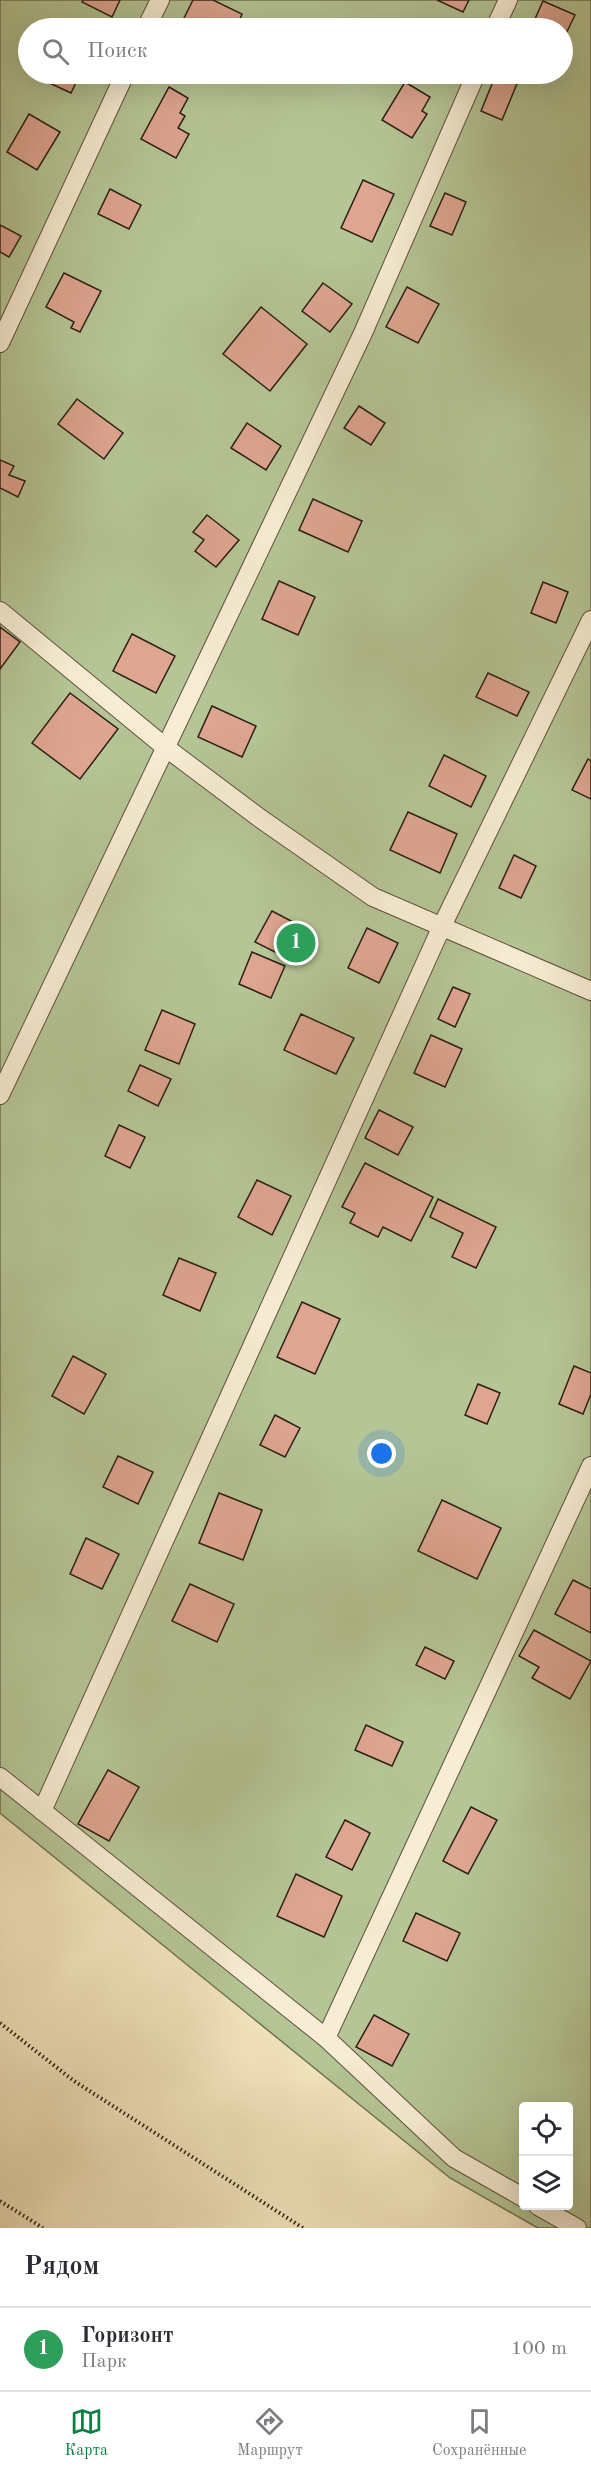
<!DOCTYPE html>
<html lang="ru">
<head>
<meta charset="utf-8">
<style>
	:root { --surface:#fff; --page:#f7f7f7; --text:#2b2b33; --muted:#7c7c81; --line:#e1e1e2; --accent:#0b8043 }
	body { margin:0; font-family:"Old Standard TT",serif; background:var(--page); color:var(--text) }
	.controls { position:absolute; right:18px; bottom:18px; display:grid; overflow:hidden; border-radius:6px; box-shadow:0 6px 24px #0002 }
	.controls button { width:54px; height:54px; display:grid; place-items:center; padding:0; border:0; border-bottom:2px solid var(--line); background:var(--surface); color:var(--text); font:30px sans-serif }
	.you { position:absolute; left:382px; top:1454px; width:21px; height:21px; margin:-15px; border:4px solid #fff; border-radius:50%; background:#1a73e8; box-shadow:0 0 0 9px #1a73e833 }
	.badge { display:grid; place-items:center; width:39px; height:39px; border-radius:50%; background:var(--accent); color:#fff; font-size:20px; font-weight:700 }
	.pin { position:absolute; translate:-50% -50%; border:3px solid #fff; box-shadow:0 2px 6px #0006 }
	.list { margin:0; padding:0; list-style:none }
	h2 { display:flex; justify-content:space-between; align-items:center; height:78px; margin:0; padding:0 24px; font-size:26px }
	h2 small { font-size:20px; font-weight:400; color:var(--muted) }
	.list li { display:grid; grid-template-columns:39px 1fr auto; gap:18px; align-items:center; box-sizing:border-box; height:84px; padding:0 24px; border-top:2px solid var(--line) }
	.list b { display:block; font-size:22px; white-space:nowrap }
	.list p { margin:0; font-size:20px; white-space:nowrap; color:var(--muted) }
	.list em { font-size:20px; font-style:normal; color:var(--muted) }
	.icon { flex:none; width:33px; height:33px; fill:none; stroke:currentColor; stroke-width:2; stroke-linecap:round; stroke-linejoin:round }
	.map { position:relative; flex:none; width:591px; height:2228px; overflow:hidden }
	.search { position:absolute; background:var(--surface); box-shadow:0 6px 24px #0002; left:18px; right:18px; top:18px; height:66px; display:flex; align-items:center; gap:15px; box-sizing:border-box; padding:0 21px; border-radius:33px; color:var(--muted); font-size:22px }
	.sheet { height:162px; background:var(--surface) }
	nav { display:flex; justify-content:space-around; align-items:center; box-sizing:border-box; height:84px; border-top:2px solid var(--line); background:var(--surface); font-size:16px; color:var(--muted) }
	nav a { display:grid; justify-items:center; gap:3px }
	nav .on { color:var(--accent) }
	.map>svg:first-child { display:block }
	.green { fill:#b5c595; stroke:#707254; stroke-width:1.5; fill-rule:evenodd }
	.building { fill:#dea591; stroke:#2c1f13; stroke-width:1.5 }
	.lines { fill:none; stroke-linecap:round; stroke-linejoin:round }
	.service-casing { stroke:#5e503e; stroke-width:20 }
	.path { stroke:#2c1f13; stroke-width:4; stroke-dasharray:1.5 3; stroke-linecap:butt }
	.service { stroke:#f7edd4; stroke-width:18 }
</style>
</head>
<body>
<div class="map">
<svg width="591" height="2228" viewBox="0 0 591 2228">
	<rect width="100%" height="100%" fill="#f2e4bd"/>
	<filter id="stains"><feTurbulence type="fractalNoise" baseFrequency=".00333" numOctaves="4"/><feColorMatrix values="0 0 0 0 .2 0 0 0 0 .09 0 0 0 0 .02 0 0 0 .5 -.17"/></filter>
	<radialGradient id="worn" r=".72"><stop offset=".6" stop-color="#630" stop-opacity="0"/><stop offset="1" stop-color="#630" stop-opacity=".3"/></radialGradient>
	<!-- green -->
	<path class="green" d="M0,0H591V2228H538L450,2178L0,1813ZM28,28H562V74H28ZM524,2106H568V2206H524Z"/>
	<!-- building -->
	<g class="building">
		<path d="M83,0H120L112,17L82,2Z"/>
		<path d="M193,0H213L242,14L237,26L243,28H179Z"/>
		<path d="M437,0H469L463,12Z"/>
		<path d="M543,1L575,15L562,42V28H531Z"/>
		<path d="M30,74H80L71,93Z"/>
		<path d="M496,74H506L519,79L502,120L481,111Z"/>
		<path d="M405,82L430,97L422,111L427,114L412,138L382,120Z"/>
		<path d="M169,87L188,98L180,113L185,116L178,128L189,134L176,158L141,139Z"/>
		<path d="M29,114L60,132L37,170L7,152Z"/>
		<path d="M363,180L394,194L372,242L341,228Z"/>
		<path d="M110,189L141,205L129,229L98,214Z"/>
		<path d="M445,193L466,202L452,235L430,226Z"/>
		<path d="M0,225L21,236L9,257L0,252Z"/>
		<path d="M64,273L101,291L80,332L71,328L74,322L46,307Z"/>
		<path d="M323,283L352,304L330,332L302,311Z"/>
		<path d="M407,287L439,304L418,343L386,327Z"/>
		<path d="M261,307L307,344L270,391L223,354Z"/>
		<path d="M77,399L123,433L104,459L58,424Z"/>
		<path d="M359,406L385,423L371,445L344,428Z"/>
		<path d="M247,423L281,446L266,470L231,448Z"/>
		<path d="M0,460L14,466L9,475L25,481L18,497L0,488Z"/>
		<path d="M313,499L362,521L348,552L299,530Z"/>
		<path d="M207,515L239,540L216,567L195,551L204,540L193,532Z"/>
		<path d="M279,581L315,597L298,635L262,619Z"/>
		<path d="M543,582L568,592L556,623L531,613Z"/>
		<path d="M0,627L20,642L0,669Z"/>
		<path d="M132,634L175,656L156,693L113,671Z"/>
		<path d="M488,673L529,692L517,716L476,697Z"/>
		<path d="M70,693L118,729L80,779L32,743Z"/>
		<path d="M212,706L256,726L242,757L198,737Z"/>
		<path d="M444,755L486,776L471,807L429,786Z"/>
		<path d="M588,759L591,761V799L572,790Z"/>
		<path d="M408,812L457,834L440,873L390,850Z"/>
		<path d="M514,855L536,866L521,898L499,888Z"/>
		<path d="M272,911L297,924L281,955L255,942Z"/>
		<path d="M367,928L398,943L379,983L348,968Z"/>
		<path d="M252,952L285,966L271,998L239,984Z"/>
		<path d="M453,987L470,994L455,1027L438,1019Z"/>
		<path d="M162,1010L195,1024L179,1064L145,1050Z"/>
		<path d="M301,1014L354,1038L336,1074L284,1050Z"/>
		<path d="M431,1035L462,1049L445,1087L414,1073Z"/>
		<path d="M140,1065L171,1079L158,1106L128,1091Z"/>
		<path d="M379,1110L413,1127L398,1155L365,1138Z"/>
		<path d="M119,1125L145,1137L130,1168L105,1156Z"/>
		<path d="M365,1163L433,1197L411,1241L383,1227L378,1237L350,1223L355,1213L342,1207Z"/>
		<path d="M257,1180L291,1196L272,1235L238,1217Z"/>
		<path d="M438,1199L496,1227L476,1268L452,1257L463,1233L430,1217Z"/>
		<path d="M179,1258L216,1273L200,1311L163,1295Z"/>
		<path d="M302,1302L340,1319L315,1374L277,1357Z"/>
		<path d="M73,1356L106,1374L84,1414L52,1396Z"/>
		<path d="M574,1366L591,1373V1394L583,1414L559,1404Z"/>
		<path d="M478,1384L500,1393L487,1424L465,1415Z"/>
		<path d="M275,1415L300,1428L285,1457L260,1445Z"/>
		<path d="M118,1456L153,1472L138,1504L103,1487Z"/>
		<path d="M219,1493L262,1510L243,1560L199,1543Z"/>
		<path d="M442,1500L501,1528L477,1579L418,1551Z"/>
		<path d="M86,1538L119,1554L102,1589L70,1574Z"/>
		<path d="M573,1580L591,1589V1633L555,1614Z"/>
		<path d="M190,1584L234,1604L217,1642L172,1621Z"/>
		<path d="M534,1630L591,1661L570,1699L532,1678L539,1667L519,1656Z"/>
		<path d="M425,1647L454,1661L445,1679L416,1665Z"/>
		<path d="M366,1725L403,1742L392,1766L355,1750Z"/>
		<path d="M108,1770L139,1787L109,1841L78,1824Z"/>
		<path d="M471,1807L497,1820L468,1874L443,1861Z"/>
		<path d="M345,1820L370,1833L352,1870L326,1857Z"/>
		<path d="M296,1874L342,1896L324,1937L277,1916Z"/>
		<path d="M416,1913L460,1933L447,1961L403,1941Z"/>
		<path d="M374,2015L409,2034L392,2066L356,2047Z"/>
	</g>
	<g class="lines">
		<defs>
			<g id="service">
				<path d="M146,28L160,0"/>
				<path d="M495,28L508,0"/>
				<path d="M0,343L125,74"/>
				<path d="M0,611L165,747L261,819L373,897L591,991"/>
				<path d="M0,1095L363,333L476,74"/>
				<path d="M0,1777L326,2038L454,2158L524,2198"/>
				<path d="M42,1811L442,926L591,620"/>
				<path d="M326,2038L591,1466"/>
				<path d="M538,2206L577,2228"/>
			</g>
		</defs>
		<!-- service casing -->
		<use href="#service" class="service-casing"/>
		<!-- path -->
		<g class="path">
			<path d="M0,2023L74,2081L303,2228"/>
			<path d="M0,2201L43,2228"/>
		</g>
		<!-- service -->
		<use href="#service" class="service"/>
	</g>
	<rect width="100%" height="100%" filter="url(#stains)"/>
	<rect width="100%" height="100%" fill="url(#worn)"/>
</svg>
<div class="controls">
<button><svg class="icon" aria-label="locate" viewBox="0 0 24 24"><circle cx="12" cy="12" r="6"/><path d="M12 2v4M12 18v4M2 12h4M18 12h4"/></svg></button>
<button><svg class="icon" aria-label="layers" viewBox="0 0 24 24"><path d="M12 4l9 5-9 5-9-5zM3 14l9 5 9-5"/></svg></button>
</div>
<div class="you"></div>
<div class="pin badge" style="left:296px;top:943px;background:#2e9e5b">1</div>
<div class="search"><svg class="icon" aria-label="search" viewBox="0 0 24 24"><circle cx="10" cy="10" r="6"/><path d="M15 15l6 6"/></svg>Поиск</div>
</div>
<section class="sheet">
<h2>Рядом<small></small></h2>
<ul class="list">
<li><span class="badge" style="background:#2e9e5b">1</span><div><b>Горизонт</b><p>Парк</p></div><em>100 m</em></li>
</ul>
</section>
<nav>
<a class="on"><svg class="icon" aria-label="map" viewBox="0 0 24 24"><path d="M3 6l6-2 6 2 6-2v14l-6 2-6-2-6 2zM9 4v14M15 6v14"/></svg>Карта</a>
<a><svg class="icon" aria-label="directions" viewBox="0 0 24 24"><path d="M12 3l9 9-9 9-9-9zM9 14v-3h6M13 9l2 2-2 2"/></svg>Маршрут</a>
<a><svg class="icon" aria-label="saved" viewBox="0 0 24 24"><path d="M7 4h10v16l-5-4-5 4z"/></svg>Сохранённые</a>
</nav>
</body>
</html>
